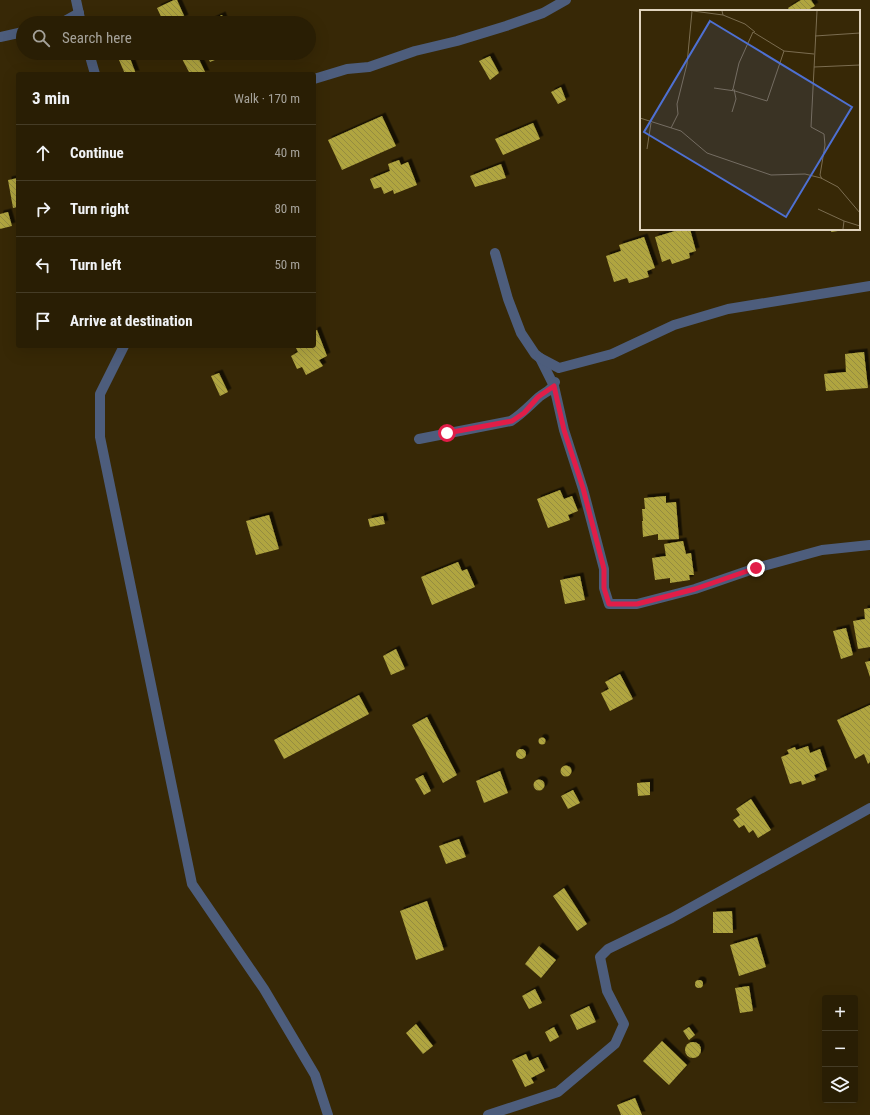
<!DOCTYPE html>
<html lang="en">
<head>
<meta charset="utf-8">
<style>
	:root { --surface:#291e04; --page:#352b13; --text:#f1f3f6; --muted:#a5a29a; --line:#453c26 }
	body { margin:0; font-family:"Roboto Condensed",sans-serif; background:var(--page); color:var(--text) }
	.controls { position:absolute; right:12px; bottom:12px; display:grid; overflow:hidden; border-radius:4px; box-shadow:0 4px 16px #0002 }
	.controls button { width:36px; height:36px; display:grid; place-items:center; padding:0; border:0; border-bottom:1px solid var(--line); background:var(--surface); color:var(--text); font:20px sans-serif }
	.stop { position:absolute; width:12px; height:12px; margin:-9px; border:3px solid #e11d48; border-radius:50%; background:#fff }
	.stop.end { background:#e11d48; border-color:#fff; box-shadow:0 1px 4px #0008 }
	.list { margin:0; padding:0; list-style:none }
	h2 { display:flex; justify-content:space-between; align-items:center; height:52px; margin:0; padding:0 16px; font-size:17px }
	h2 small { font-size:13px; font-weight:400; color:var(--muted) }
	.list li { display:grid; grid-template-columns:26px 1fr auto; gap:12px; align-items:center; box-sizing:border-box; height:56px; padding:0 16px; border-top:1px solid var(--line) }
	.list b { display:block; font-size:15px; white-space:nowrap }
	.list em { font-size:13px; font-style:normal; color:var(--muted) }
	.icon { flex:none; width:22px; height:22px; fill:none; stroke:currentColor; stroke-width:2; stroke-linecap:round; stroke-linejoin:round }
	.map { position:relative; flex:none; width:870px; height:1115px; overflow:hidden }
	.search { position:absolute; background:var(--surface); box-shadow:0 4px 16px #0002; left:16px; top:16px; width:300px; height:44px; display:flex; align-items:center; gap:10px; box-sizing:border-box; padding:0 14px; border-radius:22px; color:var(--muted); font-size:15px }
	.panel { position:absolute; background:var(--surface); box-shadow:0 4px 16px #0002; left:16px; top:72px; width:300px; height:276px; border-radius:4px }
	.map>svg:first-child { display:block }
	.building { fill:url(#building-back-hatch); filter:url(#shadow) }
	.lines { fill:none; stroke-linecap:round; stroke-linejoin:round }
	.minor { stroke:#4d5d7c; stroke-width:10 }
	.route { stroke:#e11d48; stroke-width:5 }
	.inset-road { fill:none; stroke:#7b6d50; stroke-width:1 }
	.view { fill:#4e70d2; fill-opacity:0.15; stroke:#4e70d2; stroke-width:2 }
	.inset-edge { fill:none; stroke:#e0d4be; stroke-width:2 }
</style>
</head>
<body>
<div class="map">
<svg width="870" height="1115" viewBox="0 0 870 1115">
	<defs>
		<pattern id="building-back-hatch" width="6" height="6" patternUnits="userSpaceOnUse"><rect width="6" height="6" fill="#b0a541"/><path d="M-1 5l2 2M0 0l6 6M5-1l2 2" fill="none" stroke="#958c3f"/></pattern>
		<filter id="shadow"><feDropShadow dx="3.5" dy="-3.5" stdDeviation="0" flood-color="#0009"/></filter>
	</defs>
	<rect width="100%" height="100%" fill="#372806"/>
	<!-- building -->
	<g class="building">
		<path d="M174,0H177L185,18L175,23H164L157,8Z"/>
		<path d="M801,0H811L815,6L806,11H789L788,8Z"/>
		<path d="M222,15L225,23H205Z"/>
		<path d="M116,53H128L136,74H125Z"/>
		<path d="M179,53H196L206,74H190Z"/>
		<path d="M206,53H232L210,62Z"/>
		<path d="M490,56L499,73L490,80L479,61Z"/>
		<path d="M561,87L566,100L558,104L551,92Z"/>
		<path d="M382,116L396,146L342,170L328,140Z"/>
		<path d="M533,123L540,139L503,155L495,139Z"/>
		<path d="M399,160L401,165L408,162L417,185L394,194L393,190L384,194L381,187L374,189L370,179L390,171L388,164Z"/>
		<path d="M501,164L506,178L475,187L470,176Z"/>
		<path d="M18,178V207L13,208L8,180Z"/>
		<path d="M8,212L12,226L0,229V214Z"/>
		<path d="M682,229H690L696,251L689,253L690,258L672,264L670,259L662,262L655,237Z"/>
		<path d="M831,229H845V230L831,232Z"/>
		<path d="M644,237L655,268L647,271L649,277L629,283L627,278L614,282L606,256L621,251L619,245Z"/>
		<path d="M317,330L327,356L319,360L323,366L306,375L302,367L297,369L291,356L298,352L295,346H314V331Z"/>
		<path d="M864,352L868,388L826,391L824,374L846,372L845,354Z"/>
		<path d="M219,373L228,392L220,396L211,376Z"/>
		<path d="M560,490L564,499L572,496L578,511L568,515L570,520L548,528L537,499Z"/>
		<path d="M666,496V503L676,502L679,539L658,540V534L643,537L642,521H643L642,509H645L644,498Z"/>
		<path d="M269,515L279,549L256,555L246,521Z"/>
		<path d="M383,516L385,524L370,527L368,519Z"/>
		<path d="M683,541L686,554L691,553L694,575H689L690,580L670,583V578L655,580L652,558L666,556L664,544Z"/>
		<path d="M458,562L462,571L467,569L475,587L432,605L421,577Z"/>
		<path d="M580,576L585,600L565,604L560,580Z"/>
		<path d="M870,608V647L858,649L853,621L865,619L864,609Z"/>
		<path d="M846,628L853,655L841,659L833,631Z"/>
		<path d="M396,649L405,669L391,675L383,656Z"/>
		<path d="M870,661V677L865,662Z"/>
		<path d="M620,674L633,699L610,711L601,693L609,689L605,682Z"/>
		<path d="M359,695L369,714L284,759L274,740Z"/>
		<path d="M870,705V762L868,764L864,754L855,759L837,720Z"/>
		<path d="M427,717L457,775L443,783L412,725Z"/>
		<circle cx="542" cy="741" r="3.5"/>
		<path d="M808,746L810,753L820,749L827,770L814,775L816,780L802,785L801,781L790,784L781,757L789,754L787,750L795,747L796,750Z"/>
		<circle cx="521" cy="754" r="5"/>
		<circle cx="566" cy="771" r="5.5"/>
		<path d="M500,771L508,793L484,803L476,781Z"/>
		<path d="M423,775L431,791L424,795L415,779Z"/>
		<circle cx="539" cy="785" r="5.5"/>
		<path d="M650,782V795L638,796L637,783Z"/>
		<path d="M573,790L580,803L568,809L561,796Z"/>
		<path d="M751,799L771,830L758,838L753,830L749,833L744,825L739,828L733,820L740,815L736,809Z"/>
		<path d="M459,839L466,857L446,864L439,846Z"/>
		<path d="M564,888L587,924L577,931L553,896Z"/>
		<path d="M427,901L444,950L416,960L400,911Z"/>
		<path d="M732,911L733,933H713V912Z"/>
		<path d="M757,937L766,967L739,976L730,945Z"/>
		<path d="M539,946L556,960L541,978L525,964Z"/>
		<circle cx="699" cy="984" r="4"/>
		<path d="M749,986L753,1011L740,1013L735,988Z"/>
		<path d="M535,989L542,1003L529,1009L522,996Z"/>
		<path d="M589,1006L596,1022L577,1030L570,1015Z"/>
		<path d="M416,1024L433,1046L423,1054L406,1033Z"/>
		<path d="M554,1027L559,1037L550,1042L545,1032Z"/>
		<path d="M689,1027L695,1035L689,1040L683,1031Z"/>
		<path d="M662,1041L687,1065L669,1085L643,1061Z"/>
		<circle cx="693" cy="1050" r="8"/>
		<path d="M526,1054L529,1061L538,1057L545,1071L531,1078L534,1083L525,1087L512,1060Z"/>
		<path d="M635,1098L642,1115H621L617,1105Z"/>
	</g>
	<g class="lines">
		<!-- minor -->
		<g class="minor">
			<path d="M76,0L81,23"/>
			<path d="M61,23L79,13"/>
			<path d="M0,37L23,32"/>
			<path d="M89,53L95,74"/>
			<path d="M314,79L347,69L369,67L415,51L457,41L506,26L543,13L566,0"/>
			<path d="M495,253L508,299L521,333L535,354L540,358L554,386L564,430L583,489L604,569V588L609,604H637L695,589L756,568L822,550L870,545"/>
			<path d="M124,346L100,394V437L192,884L264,989L315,1075L328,1115"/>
			<path d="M540,358L559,368L612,354L674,325L728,309L870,286"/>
			<path d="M419,439L511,421C523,413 529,406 539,397C545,392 553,390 555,382"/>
			<path d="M488,1115L558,1092L615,1044L624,1024L607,991L600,957L608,949L672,918L870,808"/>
		</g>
	</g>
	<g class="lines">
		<!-- route -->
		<path class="route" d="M447,433L512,421L524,413L538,397L554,386L564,430L583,488L604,569V588L609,604H637L695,589L756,568"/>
	</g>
	<!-- overview -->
	<g transform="translate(640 10)">
		<rect width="220" height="220" fill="#372806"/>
		<path class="inset-road" d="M53,1L83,5M82,1L83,5L105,14L115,22M177,1L171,117L184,124L185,135L180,165L182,169M175,26L220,23M174,57L220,55M74,78L95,81L127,91L144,41M91,81L93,79L99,53L113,22L144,41L174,44M92,102L96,89L94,79M0,108L41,121L67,143L131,165L165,164L181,168L198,177L220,203M31,118L38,104L37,94L47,54L52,1M7,139L11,113M178,199L204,211M203,219L204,211L220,216"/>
		<path class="view" d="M70,11L212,97L146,207L4,122Z"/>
		<rect width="220" height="220" class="inset-edge"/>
	</g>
</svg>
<div class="controls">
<button>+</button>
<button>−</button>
<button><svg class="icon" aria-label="layers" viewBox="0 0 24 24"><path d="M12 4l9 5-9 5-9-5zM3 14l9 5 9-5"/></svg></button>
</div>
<div class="stop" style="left:447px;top:433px"></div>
<div class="stop end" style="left:756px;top:568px"></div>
<div class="search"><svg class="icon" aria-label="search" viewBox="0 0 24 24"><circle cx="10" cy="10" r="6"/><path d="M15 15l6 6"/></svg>Search here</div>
<section class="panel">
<h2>3 min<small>Walk · 170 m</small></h2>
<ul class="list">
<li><svg class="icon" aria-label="ahead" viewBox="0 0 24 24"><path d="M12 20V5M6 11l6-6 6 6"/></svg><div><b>Continue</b></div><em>40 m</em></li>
<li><svg class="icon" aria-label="right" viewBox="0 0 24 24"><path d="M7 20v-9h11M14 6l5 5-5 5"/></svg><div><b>Turn right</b></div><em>80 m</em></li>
<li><svg class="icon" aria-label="left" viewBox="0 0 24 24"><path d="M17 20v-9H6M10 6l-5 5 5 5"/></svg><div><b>Turn left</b></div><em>50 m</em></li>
<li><svg class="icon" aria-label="arrive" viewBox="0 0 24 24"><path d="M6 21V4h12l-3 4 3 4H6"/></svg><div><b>Arrive at destination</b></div></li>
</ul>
</section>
</div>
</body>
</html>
